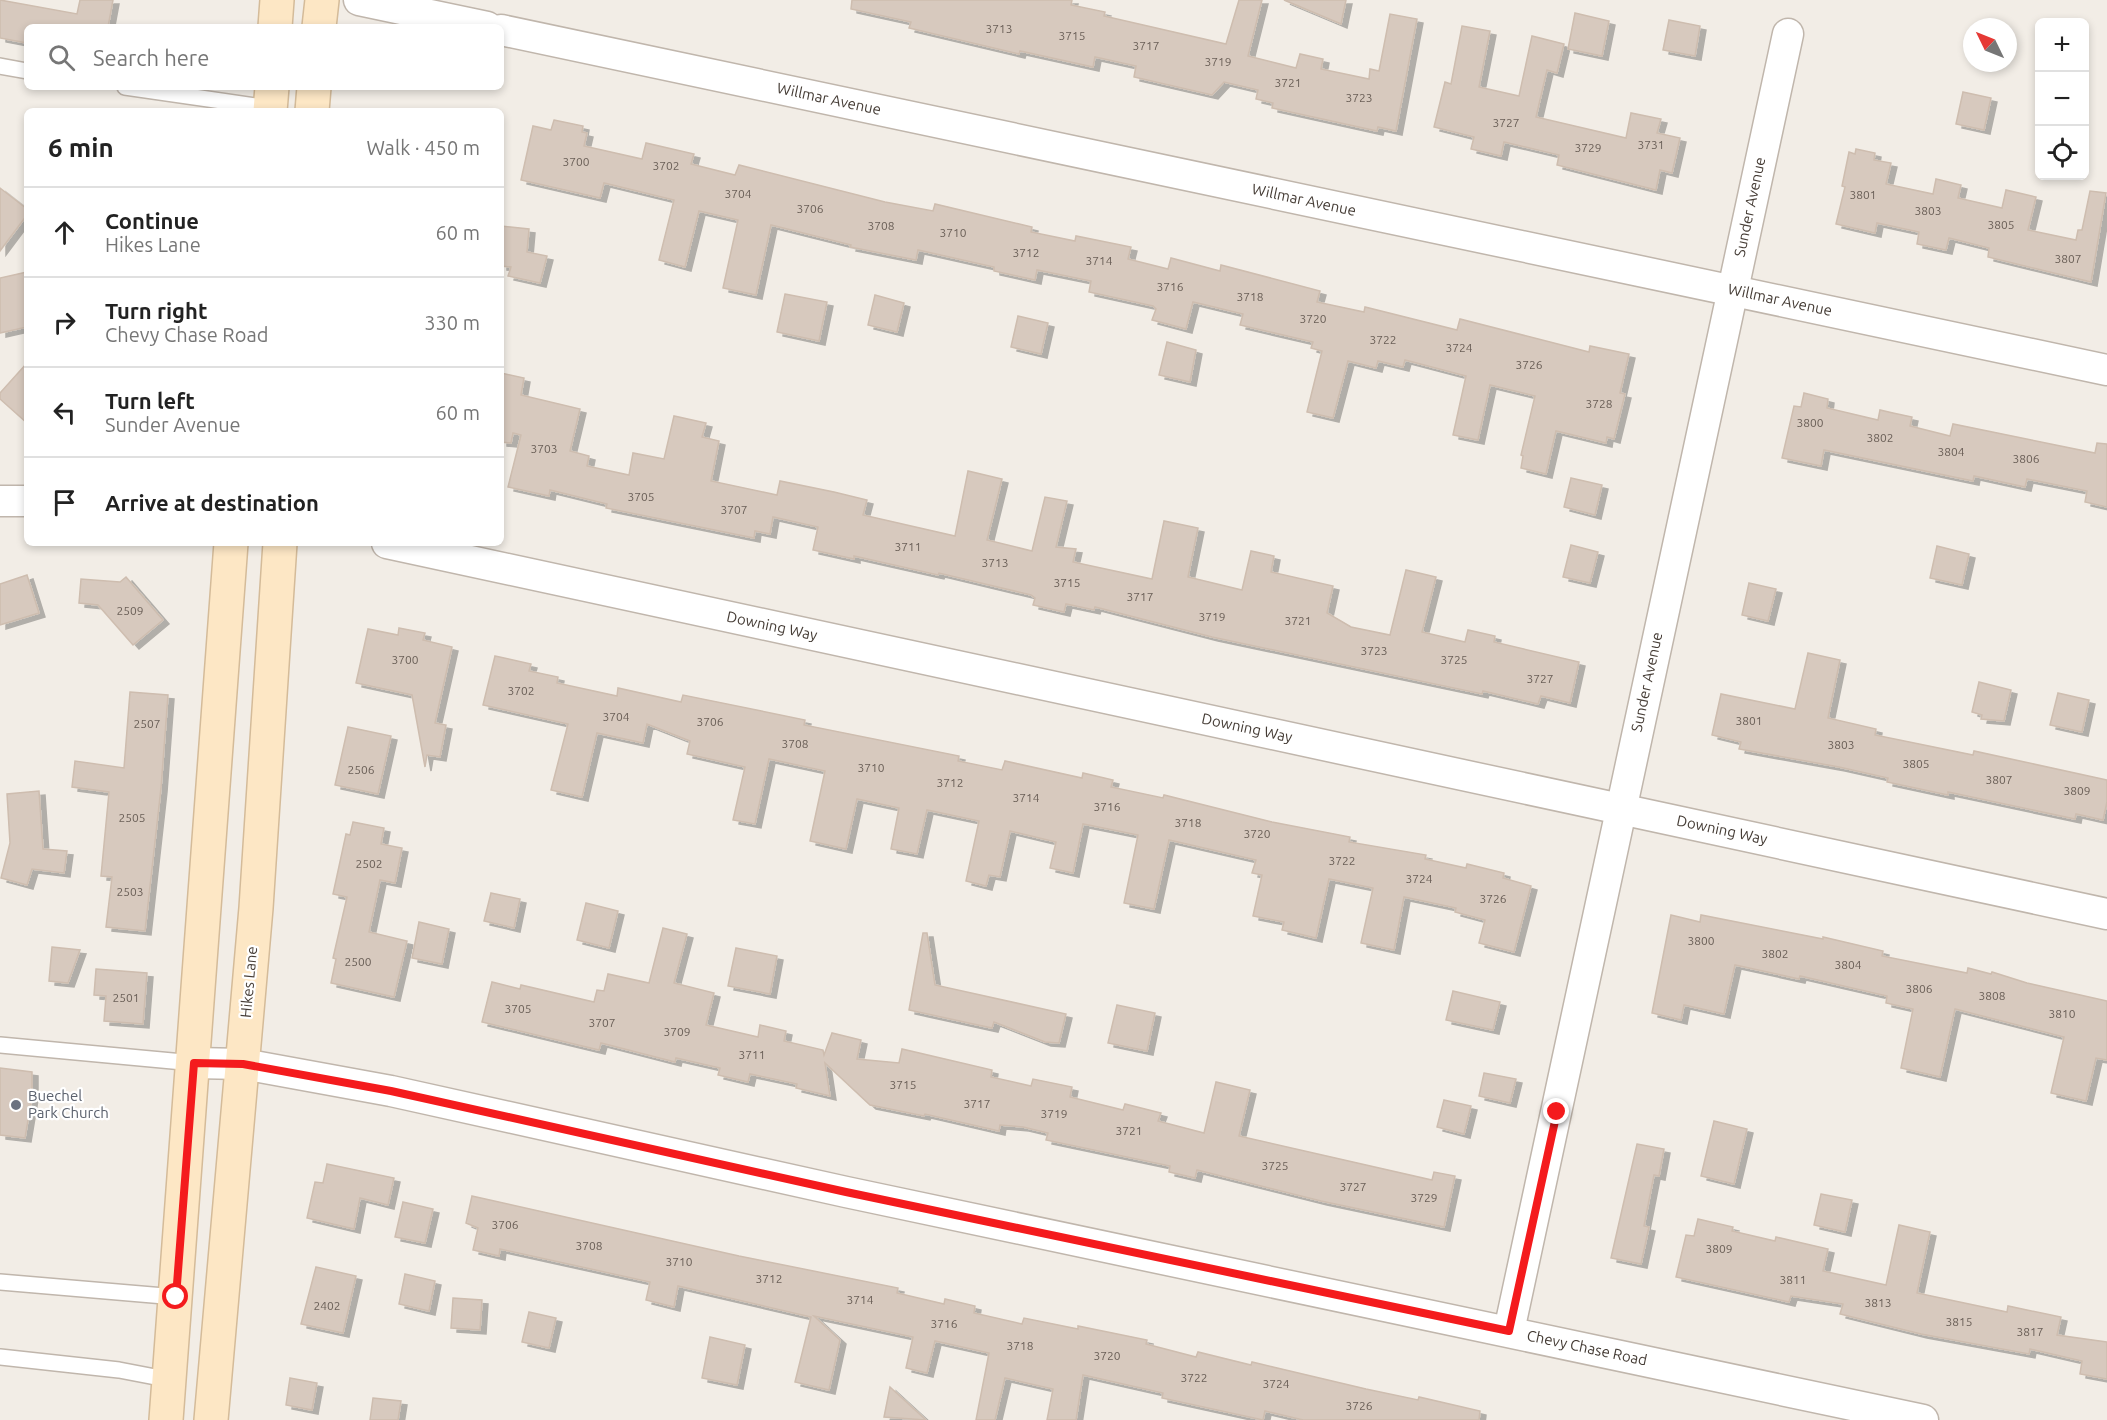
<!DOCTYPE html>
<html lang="en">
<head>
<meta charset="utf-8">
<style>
	:root { --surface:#fff; --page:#f6f6f6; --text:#222; --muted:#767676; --line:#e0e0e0 }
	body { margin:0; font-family:Ubuntu,sans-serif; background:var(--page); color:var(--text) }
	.controls { position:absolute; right:18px; top:18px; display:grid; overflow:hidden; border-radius:9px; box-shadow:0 3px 9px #0003 }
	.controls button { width:54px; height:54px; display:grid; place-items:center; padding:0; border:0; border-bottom:2px solid var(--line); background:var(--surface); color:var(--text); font:30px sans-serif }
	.compass { position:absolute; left:1963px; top:18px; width:54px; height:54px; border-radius:50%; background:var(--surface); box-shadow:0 3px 9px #0003; rotate:313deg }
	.stop { position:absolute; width:18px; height:18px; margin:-14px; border:4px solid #f41b1d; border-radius:50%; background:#fff }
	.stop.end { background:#f41b1d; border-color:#fff; box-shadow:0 2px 6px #0008 }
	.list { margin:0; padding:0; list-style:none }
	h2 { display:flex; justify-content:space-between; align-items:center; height:78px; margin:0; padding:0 24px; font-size:26px }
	h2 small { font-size:20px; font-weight:400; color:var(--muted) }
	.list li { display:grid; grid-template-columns:39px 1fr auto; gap:18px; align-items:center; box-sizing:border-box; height:90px; padding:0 24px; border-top:2px solid var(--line) }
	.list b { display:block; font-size:22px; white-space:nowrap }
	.list p { margin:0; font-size:20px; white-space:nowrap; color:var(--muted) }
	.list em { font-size:20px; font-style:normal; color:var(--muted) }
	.icon { flex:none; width:33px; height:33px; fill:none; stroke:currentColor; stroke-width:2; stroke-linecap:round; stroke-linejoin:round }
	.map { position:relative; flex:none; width:2107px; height:1420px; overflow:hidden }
	.search { position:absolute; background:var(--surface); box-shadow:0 3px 9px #0003; left:24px; top:24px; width:480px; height:66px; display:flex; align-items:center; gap:15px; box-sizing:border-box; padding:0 21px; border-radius:9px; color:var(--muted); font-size:22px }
	.panel { position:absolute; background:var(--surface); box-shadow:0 3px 9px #0003; left:24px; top:108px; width:480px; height:438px; border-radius:9px }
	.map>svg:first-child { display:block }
	.building { fill:#d7c9be; stroke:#cebdaf; stroke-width:1.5; filter:url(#shadow) }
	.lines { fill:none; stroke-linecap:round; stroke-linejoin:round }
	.service-casing { stroke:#c0b6ac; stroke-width:18 }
	.minor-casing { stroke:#c0b6ac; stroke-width:33 }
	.secondary-casing { stroke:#d4bb99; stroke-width:36 }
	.service { stroke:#fff; stroke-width:15 }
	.minor { stroke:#fff; stroke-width:30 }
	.secondary { stroke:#fde7c5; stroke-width:33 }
	.route { stroke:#f41b1d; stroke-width:8 }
	.worship-dot { fill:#6b7280; stroke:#fff; stroke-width:2 }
	.labels { text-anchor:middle; stroke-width:4.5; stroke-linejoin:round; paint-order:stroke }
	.number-label { font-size:12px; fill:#6a5f57 }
	.street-label { font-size:15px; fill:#453c35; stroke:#fff }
	.worship-label { font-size:15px; fill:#5b616d; stroke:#fff; text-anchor:start }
</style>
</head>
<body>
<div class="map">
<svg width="2107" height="1420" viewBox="0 0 2107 1420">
	<defs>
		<filter id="shadow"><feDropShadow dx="6" dy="4" stdDeviation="0" flood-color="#0004"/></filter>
	</defs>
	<rect width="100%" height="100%" fill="#f2ede6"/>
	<!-- building -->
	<g class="building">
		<path d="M0,0L77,14L80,0H113L108,27H27V43L0,38Z"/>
		<path d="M852,0H1072L1071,5L1105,12L1104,16L1226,44L1239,0H1262L1248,56L1296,68L1300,54L1323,59L1321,69L1369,79L1370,69L1379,71L1390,14L1417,19L1396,131L1378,127L1377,131L1272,108L1273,103L1256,99L1258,90L1224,82L1212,95L1134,77L1136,66L1095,57L1093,67L1020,51L1019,54L909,28L911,22L851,9Z"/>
		<path d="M1284,0H1346L1341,24Z"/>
		<path d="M1575,13L1609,21L1602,56L1568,49Z"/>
		<path d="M1669,20L1700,26L1695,56L1663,50Z"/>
		<path d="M1462,26L1490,31L1479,87L1519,96L1532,36L1564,44L1557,73L1547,70L1536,117L1626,138L1631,113L1661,119L1657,133L1680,138L1672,173L1660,170L1656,190L1557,165L1559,155L1504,142L1501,156L1471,149L1474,137L1434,127L1445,82L1451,84Z"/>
		<path d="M1963,92L1991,98L1984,130L1956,124Z"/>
		<path d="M554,120L583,126L582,132L587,133L584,146L642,159L646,143L694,154L691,164L735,175L739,165L885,202L933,211L935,204L1032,227L1031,232L1075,241L1076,236L1131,247L1128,259L1168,269L1171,258L1220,271L1221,265L1320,291L1317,302L1364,312L1365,307L1457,330L1460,319L1589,352L1590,346L1629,354L1620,393L1625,394L1614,439L1607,437L1606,443L1556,431L1546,474L1521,468L1523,456L1521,455L1535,396L1490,385L1478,440L1453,435L1466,376L1405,360L1403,367L1378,361L1376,368L1348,361L1333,418L1307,412L1322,351L1311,348L1313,342L1240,325L1243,314L1193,302L1186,329L1152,320L1156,309L1153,306L1089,292L1091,281L1037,270L1035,280L994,271V267L918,250L916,260L850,247L851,245L771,225L756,295L723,288L738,220L699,211L685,267L659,260L674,200L604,183L600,198L521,180L533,126L551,130Z"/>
		<path d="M1856,149L1875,153L1874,160L1891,163L1886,184L1933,194L1936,179L1961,185L1958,198L2002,208L2006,190L2036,197L2028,230L2076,240L2078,230H2082L2090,191L2106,193L2091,282L1988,257L1989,248L1949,238L1946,250L1917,244L1919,232L1877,223L1875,233L1836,224L1845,187L1842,186L1849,152L1855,154Z"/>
		<path d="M0,188L27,209V215L0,251Z"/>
		<path d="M501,226L529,229L527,252L547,256L540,283L508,276L511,267L501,266Z"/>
		<path d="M27,272V327L0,333V278Z"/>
		<path d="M785,294L827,302L819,341L777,332Z"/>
		<path d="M875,295L904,303L897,332L868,325Z"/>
		<path d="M1018,316L1048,323L1041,354L1011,347Z"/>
		<path d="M1167,342L1196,350L1190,382L1159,375Z"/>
		<path d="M27,363V423L0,399V393Z"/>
		<path d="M501,373L524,378L521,395L580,409L570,451L589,456L587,466L629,475L633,453L664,459L674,416L706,423L702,437L719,441L711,481L777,495L780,481L834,492L867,500L863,515L955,536L968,471L1002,479L987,540L1032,551L1045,497L1067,501L1056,547L1076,549L1073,562L1152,579L1164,521L1198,528L1188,577L1242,590L1251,551L1274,556L1271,572L1333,586L1327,613L1351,627L1390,635L1406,570L1436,577L1422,632L1465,642L1468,630L1495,636L1494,642L1579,662L1570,703L1541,696L1538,704L1483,691L1482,694L1212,637L1095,607L1094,610L1066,604L1064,612L1033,605L1035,598L1031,595L939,573L938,575L854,556V559L813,550L818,527L773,517L770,534L755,531L754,538L606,508L607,504L550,490L549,496L508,487L521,435L513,433L511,443L501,442Z"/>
		<path d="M1804,393L1828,399L1827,408L1878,420L1880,410L1893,413L1912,417L1910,426L1950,436L1953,424L2095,453L2097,443L2107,444V507L2085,502L2087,491L2027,479L2025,487L1974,476L1973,481L1824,450L1821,466L1782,458L1794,406L1801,407Z"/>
		<path d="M1571,478L1602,485L1595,515L1564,507Z"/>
		<path d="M1571,545L1598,552L1590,583L1563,577Z"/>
		<path d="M1937,546L1969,554L1962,585L1930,578Z"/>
		<path d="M27,575L39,613L0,625V584Z"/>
		<path d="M126,577L163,620L133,645L98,605L79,603L81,579L120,582Z"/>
		<path d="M1749,583L1776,589L1768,621L1742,615Z"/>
		<path d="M399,628L425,633L423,640L452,647L435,723L446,725L440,757L427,755L425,767L412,695L356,683L368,629L398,635Z"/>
		<path d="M1808,653L1840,660L1828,718L1876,729L1875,735L1973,755L1974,751L2107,780V802L2103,820L2076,814L2075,819L1948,792V795L1887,782L1888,778L1839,767L1739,749L1741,742L1712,735L1721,694L1795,709Z"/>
		<path d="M495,656L531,664L529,671L558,677L557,683L617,696L618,688L681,702L683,695L805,720L804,725L959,756L958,761L1002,770L1005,761L1082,778L1083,773L1113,780L1111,787L1163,798L1164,795L1272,822L1350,837L1349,842L1426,855L1425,859L1466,868L1467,864L1504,873L1503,878L1531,886L1514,952L1479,943L1485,920L1455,912L1456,908L1404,897L1394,950L1361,943L1373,888L1329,879L1316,938L1282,930L1284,922L1253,916L1262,875L1252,873L1256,860L1169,840L1154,909L1124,903L1138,835L1083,824L1073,873L1050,868L1056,842L1010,831L1000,877L989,875L986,886L966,881L979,821L927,810L917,854L891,849L899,808L857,799L846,849L810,841L825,771L769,759L755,824L733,820L745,767L687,754L690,741L647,724L643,743L597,733L582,797L551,790L568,724L483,705Z"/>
		<path d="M1979,682L2011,690L2004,721L1981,719L1982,715L1972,712Z"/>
		<path d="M130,692L168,695L161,788L145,931L106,927L112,877L101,876L109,792L72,787L75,761L124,768Z"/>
		<path d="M2058,693L2089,700L2082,732L2050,725Z"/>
		<path d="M348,727L391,736L378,794L335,785Z"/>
		<path d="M39,791L43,849L67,851L64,873L32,869L27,885L1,878L10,843L7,794Z"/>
		<path d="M353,822L384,828L381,844L402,848L395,883L380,880L369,932L407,941L394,997L331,983L336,959L333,958L347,897L333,894L346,834L350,835Z"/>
		<path d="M491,893L520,899L514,928L484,921Z"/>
		<path d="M586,903L618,911L609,948L577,940Z"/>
		<path d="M1671,915L1700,922L1701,915L1823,939V937L1883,951L1882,956L1967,973L1968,968L1991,974L1992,972L2027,983L2107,1001V1060L2096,1058L2086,1101L2051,1093L2064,1037L1955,1009L1940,1077L1901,1068L1913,1009L1886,1003L1887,996L1800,976L1799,979L1735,965L1724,1014L1684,1005L1681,1020L1652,1013Z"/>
		<path d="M419,922L449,929L442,964L412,958Z"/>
		<path d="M663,928L687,934L674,983L714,993L706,1025L758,1037L760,1025L786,1031L784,1041L823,1050L824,1055L832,1033L861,1040L857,1059L899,1063L902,1049L992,1070L991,1077L1031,1086L1033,1079L1072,1087L1070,1097L1123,1110L1125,1104L1161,1113L1158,1121L1204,1133L1216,1082L1250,1090L1239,1136L1432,1180L1434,1172L1455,1176L1444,1227L1321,1201L1197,1170L1195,1178L1169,1172L1170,1166L1046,1140L1048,1133L1023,1127L1000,1125L999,1131L925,1114L924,1116L870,1105L825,1063L830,1096L796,1088L797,1084L750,1074L748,1082L718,1075L720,1068L676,1058L675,1062L601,1043L599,1050L482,1022L492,982L520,989L521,985L594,1002L597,990L604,991L608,974L649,983Z"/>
		<path d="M923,933H927L935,985L1066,1014L1059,1043L1045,1042L994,1022L992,1028L909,1010Z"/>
		<path d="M52,947L80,950L68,983L49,981Z"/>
		<path d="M736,948L777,956L770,994L728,986Z"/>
		<path d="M96,969L147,973L143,1024L104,1021L106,996L94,995Z"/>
		<path d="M1453,991L1500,1002L1493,1030L1446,1020Z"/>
		<path d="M1117,1005L1155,1013L1147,1051L1108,1043Z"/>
		<path d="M0,1068L32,1072V1096L25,1138L0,1135Z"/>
		<path d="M1484,1073L1516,1079L1510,1103L1479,1096Z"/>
		<path d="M1444,1100L1471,1106L1464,1134L1437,1127Z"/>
		<path d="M1714,1121L1747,1129L1734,1184L1701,1176Z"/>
		<path d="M1637,1144L1664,1149L1659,1176L1654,1175L1644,1226L1649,1227L1641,1264L1611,1258Z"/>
		<path d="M327,1164L394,1178L388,1205L360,1198L354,1229L307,1218L315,1182L323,1183Z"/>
		<path d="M1821,1194L1852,1200L1845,1232L1814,1225Z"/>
		<path d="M472,1196L739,1256L898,1288L897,1293L944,1304L945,1299L975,1306L974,1313L1022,1324L1024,1318L1078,1329V1326L1147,1340L1146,1344L1196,1357L1198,1352L1251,1365L1252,1362L1273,1367L1366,1389L1418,1400L1419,1397L1480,1411L1479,1420H1303L1265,1411L1263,1420L1162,1398L1163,1393L1083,1375L1076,1420H1047L1053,1389L1005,1378L995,1420H976L989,1353L935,1341L927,1373L906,1368L913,1337L814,1316L840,1340L829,1390L795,1382L811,1317L678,1286L674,1307L646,1300L650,1282L500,1249L499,1256L473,1250L478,1228L466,1223Z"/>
		<path d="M403,1202L433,1209L425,1243L395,1237Z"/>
		<path d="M1698,1219L1733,1227L1732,1231L1775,1241L1776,1237L1828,1249L1823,1271L1886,1285L1899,1225L1930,1232L1917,1293L2007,1312L2008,1306L2061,1317L2057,1335L2107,1342V1379L2080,1374L2082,1361L2030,1349L2029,1354L1921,1334L1840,1314L1843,1304L1791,1296L1789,1302L1676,1277L1686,1235L1694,1236Z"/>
		<path d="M316,1267L356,1276L343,1333L301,1324Z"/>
		<path d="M405,1274L435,1281L429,1311L399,1304Z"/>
		<path d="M453,1298L482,1300L480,1330L451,1328Z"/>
		<path d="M529,1312L556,1318L549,1348L522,1342Z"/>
		<path d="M710,1337L745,1345L737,1385L702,1378Z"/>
		<path d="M290,1378L317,1383L312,1410L286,1405Z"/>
		<path d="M890,1387L926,1420L884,1417Z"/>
		<path d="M373,1398L401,1401L398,1420H370Z"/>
	</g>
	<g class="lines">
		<defs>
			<g id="service">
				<path d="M0,66L27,71"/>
				<path d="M125,87L270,108"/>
				<path d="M0,1045L194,1063"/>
				<path d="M0,1282L176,1297"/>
				<path d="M0,1357L119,1370L171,1380"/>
			</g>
			<g id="minor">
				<path d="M359,0L487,27"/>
				<path d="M501,30L2107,370"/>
				<path d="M0,501H27"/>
				<path d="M387,543L2107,914"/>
				<path d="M194,1063L243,1064L391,1091L846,1192L1923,1420"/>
				<path d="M1509,1331L1788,34"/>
			</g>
			<g id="secondary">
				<path d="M275,27L277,0"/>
				<path d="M319,27L322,0"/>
				<path d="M270,111L272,87"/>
				<path d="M312,111L314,87"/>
				<path d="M166,1420L231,543"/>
				<path d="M211,1420L256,908L280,543"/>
			</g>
		</defs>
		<!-- service casing -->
		<use href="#service" class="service-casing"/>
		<!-- minor casing -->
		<use href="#minor" class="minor-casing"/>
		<!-- secondary casing -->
		<use href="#secondary" class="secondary-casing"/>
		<!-- service -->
		<use href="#service" class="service"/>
		<!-- minor -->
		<use href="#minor" class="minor"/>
		<!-- secondary -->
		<use href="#secondary" class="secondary"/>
	</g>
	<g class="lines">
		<!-- route -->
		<path class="route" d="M176,1297L194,1063L243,1064L391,1091L846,1192L1509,1331L1557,1112"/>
	</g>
	<!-- markers -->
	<circle class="worship-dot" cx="16" cy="1105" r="6"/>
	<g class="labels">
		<!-- number labels -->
		<g class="number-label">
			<text x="999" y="33">3713</text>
			<text x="1072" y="40">3715</text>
			<text x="1146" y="50">3717</text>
			<text x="1218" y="66">3719</text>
			<text x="1288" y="87">3721</text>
			<text x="1359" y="102">3723</text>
			<text x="1506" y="127">3727</text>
			<text x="1651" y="149">3731</text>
			<text x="1588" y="152">3729</text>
			<text x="576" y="166">3700</text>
			<text x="666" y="170">3702</text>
			<text x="738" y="198">3704</text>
			<text x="1863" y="199">3801</text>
			<text x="810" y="213">3706</text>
			<text x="1928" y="215">3803</text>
			<text x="2001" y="229">3805</text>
			<text x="881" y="230">3708</text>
			<text x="953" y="237">3710</text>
			<text x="1026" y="257">3712</text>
			<text x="2068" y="263">3807</text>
			<text x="1099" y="265">3714</text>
			<text x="1170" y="291">3716</text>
			<text x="1250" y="301">3718</text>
			<text x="1313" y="323">3720</text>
			<text x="1383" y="344">3722</text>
			<text x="1459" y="352">3724</text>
			<text x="1529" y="369">3726</text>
			<text x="1599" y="408">3728</text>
			<text x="1810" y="427">3800</text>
			<text x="1880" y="442">3802</text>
			<text x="544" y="453">3703</text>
			<text x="1951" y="456">3804</text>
			<text x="2026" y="463">3806</text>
			<text x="641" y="501">3705</text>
			<text x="734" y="514">3707</text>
			<text x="908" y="551">3711</text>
			<text x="995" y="567">3713</text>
			<text x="1067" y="587">3715</text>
			<text x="1140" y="601">3717</text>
			<text x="130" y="615">2509</text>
			<text x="1212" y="621">3719</text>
			<text x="1298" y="625">3721</text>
			<text x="1374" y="655">3723</text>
			<text x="405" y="664">3700</text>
			<text x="1454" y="664">3725</text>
			<text x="1540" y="683">3727</text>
			<text x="521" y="695">3702</text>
			<text x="616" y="721">3704</text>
			<text x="1749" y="725">3801</text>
			<text x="710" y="726">3706</text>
			<text x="147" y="728">2507</text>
			<text x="795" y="748">3708</text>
			<text x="1841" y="749">3803</text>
			<text x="1916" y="768">3805</text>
			<text x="871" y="772">3710</text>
			<text x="361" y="774">2506</text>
			<text x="1999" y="784">3807</text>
			<text x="950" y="787">3712</text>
			<text x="2077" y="795">3809</text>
			<text x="1026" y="802">3714</text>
			<text x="1107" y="811">3716</text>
			<text x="132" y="822">2505</text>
			<text x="1188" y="827">3718</text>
			<text x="1257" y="838">3720</text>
			<text x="1342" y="865">3722</text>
			<text x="369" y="868">2502</text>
			<text x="1419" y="883">3724</text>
			<text x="130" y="896">2503</text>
			<text x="1493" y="903">3726</text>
			<text x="1701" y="945">3800</text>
			<text x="1775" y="958">3802</text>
			<text x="358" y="966">2500</text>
			<text x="1848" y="969">3804</text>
			<text x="1919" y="993">3806</text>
			<text x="1992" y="1000">3808</text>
			<text x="126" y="1002">2501</text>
			<text x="518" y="1013">3705</text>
			<text x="2062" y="1018">3810</text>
			<text x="602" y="1027">3707</text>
			<text x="677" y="1036">3709</text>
			<text x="752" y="1059">3711</text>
			<text x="903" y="1089">3715</text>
			<text x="977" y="1108">3717</text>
			<text x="1054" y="1118">3719</text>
			<text x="1129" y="1135">3721</text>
			<text x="1275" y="1170">3725</text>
			<text x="1353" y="1191">3727</text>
			<text x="1424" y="1202">3729</text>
			<text x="505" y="1229">3706</text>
			<text x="589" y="1250">3708</text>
			<text x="1719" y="1253">3809</text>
			<text x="679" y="1266">3710</text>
			<text x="769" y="1283">3712</text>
			<text x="1793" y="1284">3811</text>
			<text x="860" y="1304">3714</text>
			<text x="1878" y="1307">3813</text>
			<text x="327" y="1310">2402</text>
			<text x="1959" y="1326">3815</text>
			<text x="944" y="1328">3716</text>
			<text x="2030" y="1336">3817</text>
			<text x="1020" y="1350">3718</text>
			<text x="1107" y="1360">3720</text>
			<text x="1194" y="1382">3722</text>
			<text x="1276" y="1388">3724</text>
			<text x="1359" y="1410">3726</text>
		</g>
		<!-- street labels -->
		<g class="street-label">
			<text transform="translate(829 99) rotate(12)" y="5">Willmar Avenue</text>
			<text transform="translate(1304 200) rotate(12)" y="5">Willmar Avenue</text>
			<text transform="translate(1750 207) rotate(-78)" y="5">Sunder Avenue</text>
			<text transform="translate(1780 300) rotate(12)" y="5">Willmar Avenue</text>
			<text transform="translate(772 626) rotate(12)" y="5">Downing Way</text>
			<text transform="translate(1647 682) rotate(-78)" y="5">Sunder Avenue</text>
			<text transform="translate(1247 728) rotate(12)" y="5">Downing Way</text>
			<text transform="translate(1722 830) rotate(12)" y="5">Downing Way</text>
			<text transform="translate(249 982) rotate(-85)" y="5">Hikes Lane</text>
			<text transform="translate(1587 1348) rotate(12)" y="5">Chevy Chase Road</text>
		</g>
		<!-- worship labels -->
		<g class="worship-label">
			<text x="28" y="1101">Buechel<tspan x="28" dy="17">Park Church</tspan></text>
		</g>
	</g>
</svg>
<div class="controls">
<button>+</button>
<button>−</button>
<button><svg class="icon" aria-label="locate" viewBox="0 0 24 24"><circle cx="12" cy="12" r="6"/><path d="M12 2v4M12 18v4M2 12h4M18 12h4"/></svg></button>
</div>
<svg class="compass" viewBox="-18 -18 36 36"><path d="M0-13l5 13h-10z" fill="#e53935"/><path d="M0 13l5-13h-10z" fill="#767676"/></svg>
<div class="stop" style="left:176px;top:1297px"></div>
<div class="stop end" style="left:1557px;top:1112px"></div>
<div class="search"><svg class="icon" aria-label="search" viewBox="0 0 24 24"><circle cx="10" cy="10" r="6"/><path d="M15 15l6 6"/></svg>Search here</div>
<section class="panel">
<h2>6 min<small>Walk · 450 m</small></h2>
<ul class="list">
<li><svg class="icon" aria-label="ahead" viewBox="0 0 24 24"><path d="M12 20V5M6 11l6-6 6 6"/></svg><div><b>Continue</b><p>Hikes Lane</p></div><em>60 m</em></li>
<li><svg class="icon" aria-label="right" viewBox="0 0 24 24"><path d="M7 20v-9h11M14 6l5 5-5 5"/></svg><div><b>Turn right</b><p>Chevy Chase Road</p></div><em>330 m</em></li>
<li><svg class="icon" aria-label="left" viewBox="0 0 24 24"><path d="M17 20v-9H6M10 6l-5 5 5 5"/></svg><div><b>Turn left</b><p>Sunder Avenue</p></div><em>60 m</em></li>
<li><svg class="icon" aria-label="arrive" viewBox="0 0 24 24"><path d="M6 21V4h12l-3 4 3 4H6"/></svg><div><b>Arrive at destination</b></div></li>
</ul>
</section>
</div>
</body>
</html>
